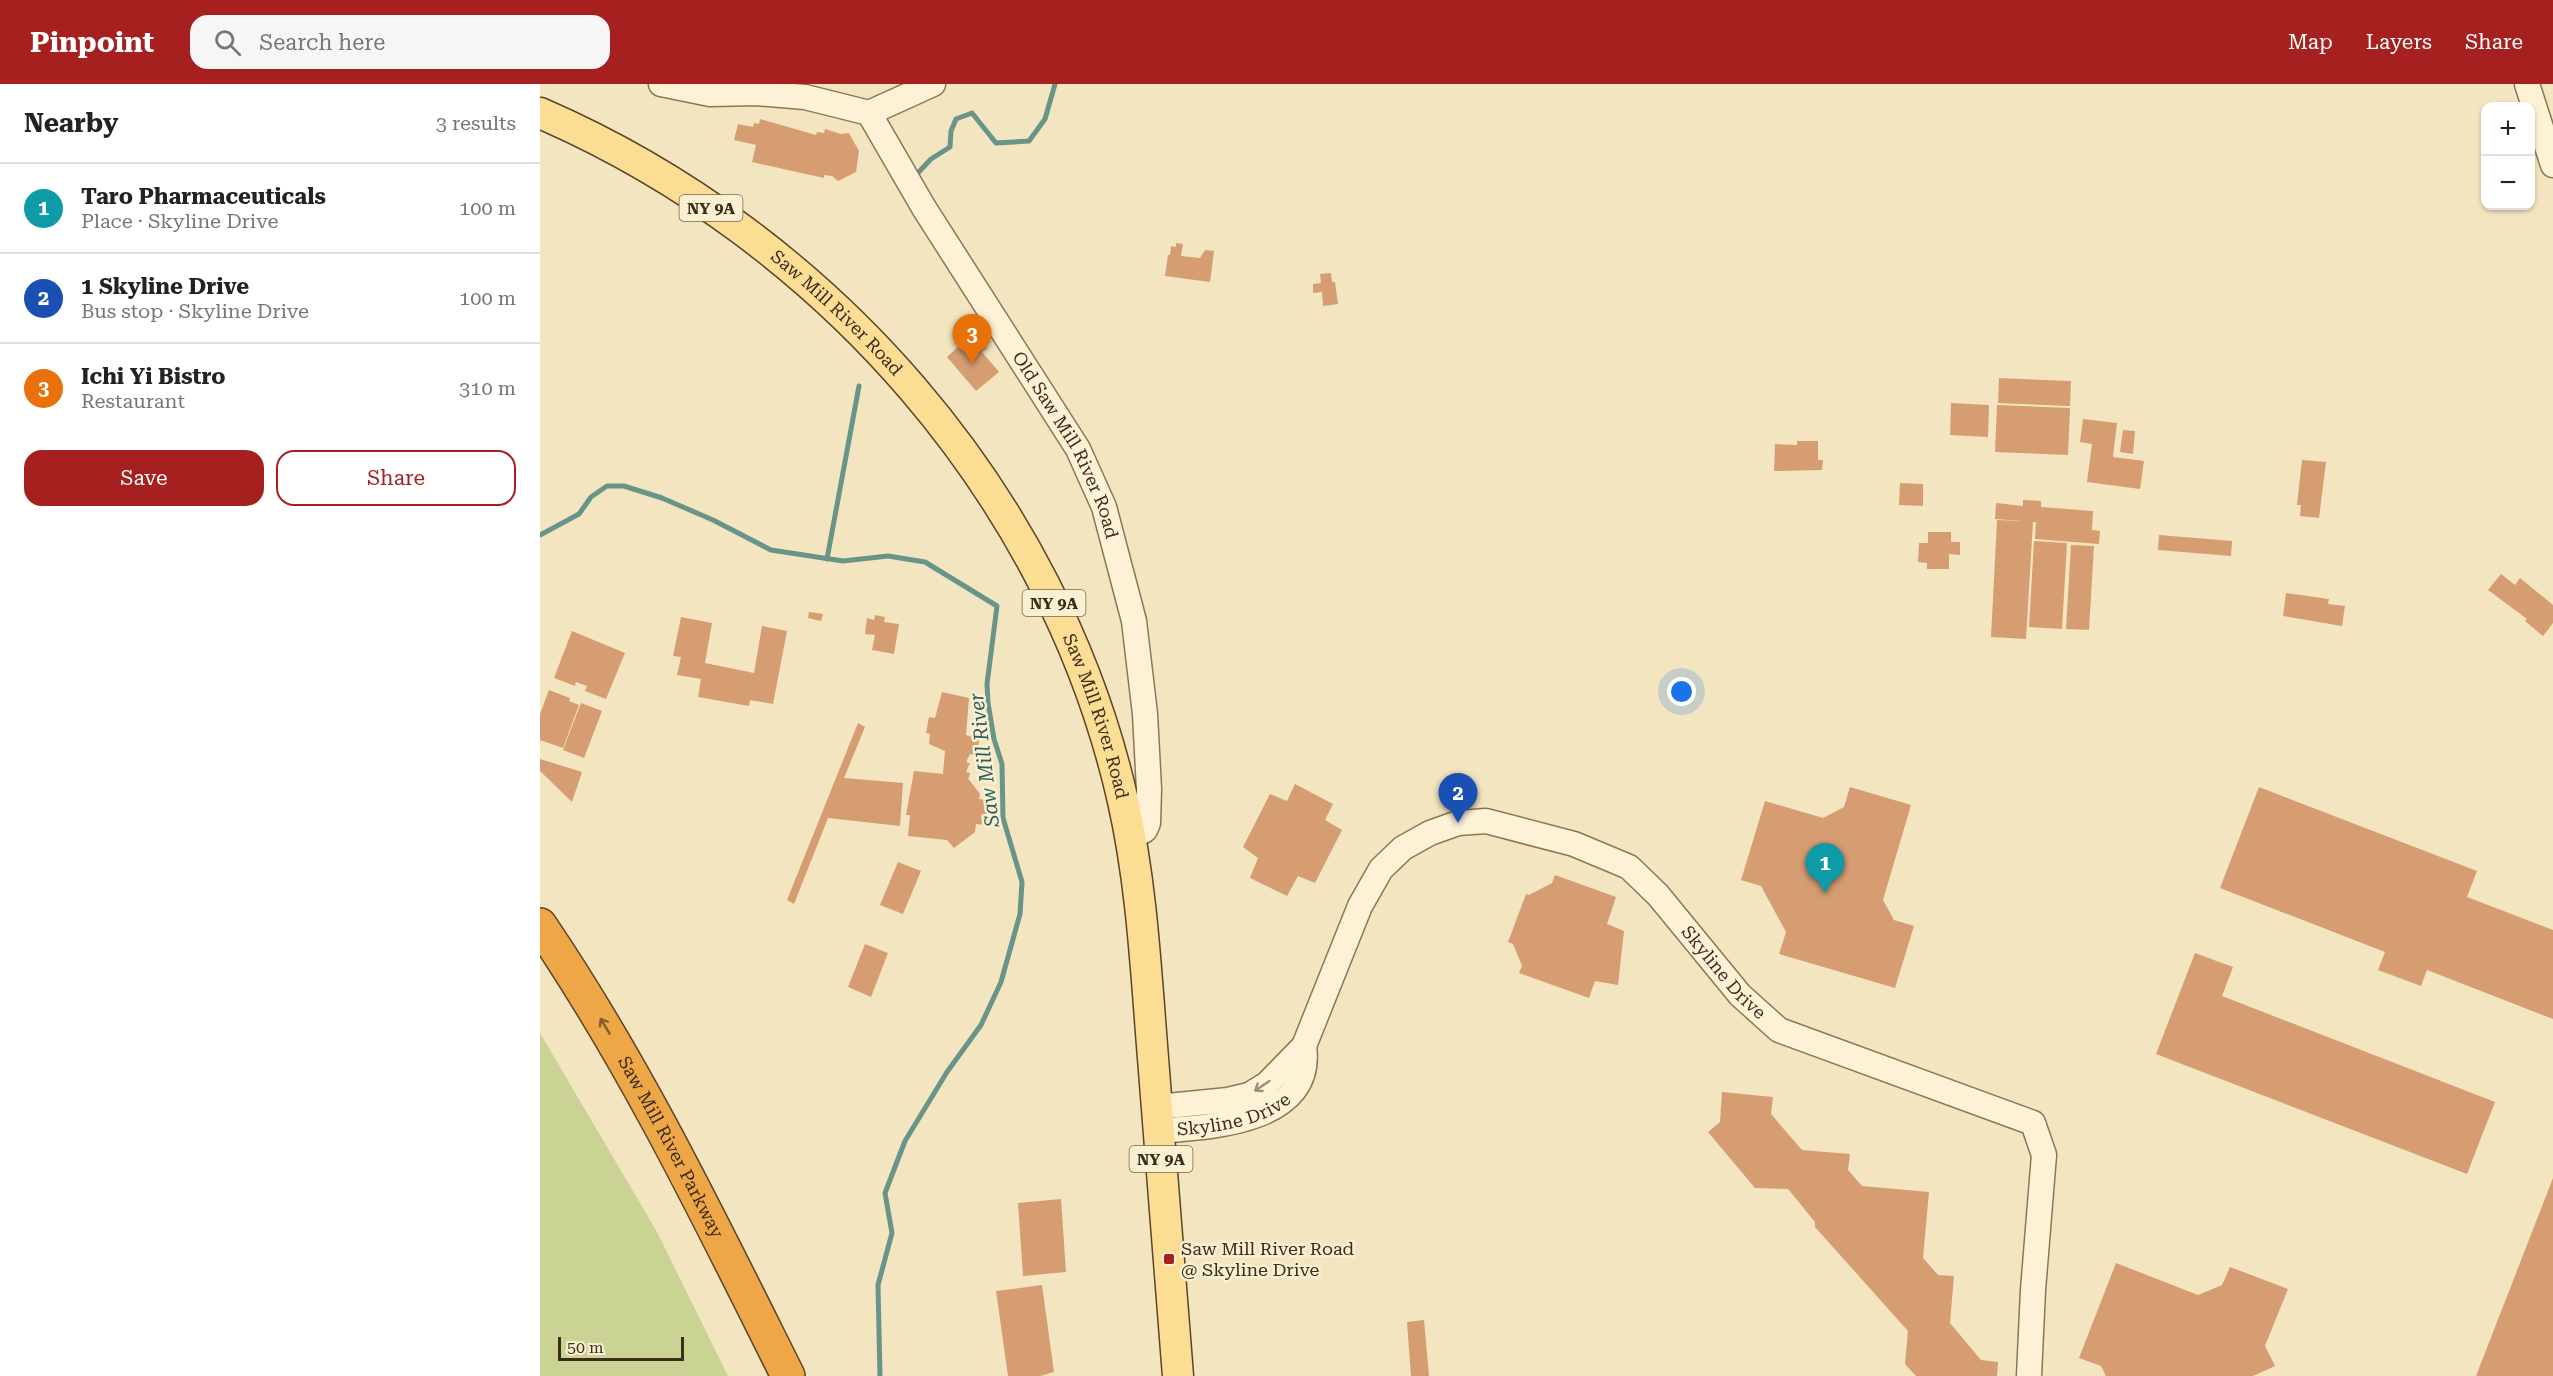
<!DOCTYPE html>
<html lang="en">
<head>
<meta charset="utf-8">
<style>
	:root { --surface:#fff; --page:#f6f6f6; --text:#222; --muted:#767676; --line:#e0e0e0; --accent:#a5201e }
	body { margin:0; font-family:"Roboto Serif",serif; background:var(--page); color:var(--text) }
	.controls { position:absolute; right:18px; top:18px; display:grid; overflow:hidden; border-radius:12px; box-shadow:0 2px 4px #0004 }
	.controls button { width:54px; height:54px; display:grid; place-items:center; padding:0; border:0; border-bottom:2px solid var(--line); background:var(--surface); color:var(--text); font:30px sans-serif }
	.scale { position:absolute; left:18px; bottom:15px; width:126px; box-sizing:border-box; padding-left:6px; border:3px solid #3d2c1c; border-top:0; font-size:16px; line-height:21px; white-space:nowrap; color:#3d2c1c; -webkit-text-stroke:4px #f9efd1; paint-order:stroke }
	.you { position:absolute; left:1142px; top:608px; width:21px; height:21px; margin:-15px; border:4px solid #fff; border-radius:50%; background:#1a73e8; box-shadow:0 0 0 9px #1a73e833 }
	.badge { display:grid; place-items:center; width:39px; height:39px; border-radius:50%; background:var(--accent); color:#fff; font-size:20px; font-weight:700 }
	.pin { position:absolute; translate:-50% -50px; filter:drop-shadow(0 2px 3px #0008) }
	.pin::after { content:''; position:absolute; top:32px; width:21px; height:18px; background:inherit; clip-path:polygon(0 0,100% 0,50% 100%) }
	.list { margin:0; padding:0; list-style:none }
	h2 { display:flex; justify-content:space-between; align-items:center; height:78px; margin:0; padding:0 24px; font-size:26px }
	h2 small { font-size:20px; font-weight:400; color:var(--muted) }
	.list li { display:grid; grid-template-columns:39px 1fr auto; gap:18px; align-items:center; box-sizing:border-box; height:90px; padding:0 24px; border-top:2px solid var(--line) }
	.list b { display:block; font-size:22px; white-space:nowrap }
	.list p { margin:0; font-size:20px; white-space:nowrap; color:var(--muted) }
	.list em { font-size:20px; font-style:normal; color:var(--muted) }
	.actions { display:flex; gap:12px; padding:18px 24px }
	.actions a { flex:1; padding:14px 0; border:2px solid var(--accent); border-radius:18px; text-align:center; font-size:21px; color:var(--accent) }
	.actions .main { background:var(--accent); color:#fff }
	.icon { flex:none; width:33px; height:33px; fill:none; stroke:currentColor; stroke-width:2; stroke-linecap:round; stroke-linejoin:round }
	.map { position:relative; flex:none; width:2013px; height:1292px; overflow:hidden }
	header { display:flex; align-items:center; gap:36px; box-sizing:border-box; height:84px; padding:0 30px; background:var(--accent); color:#fff }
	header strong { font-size:28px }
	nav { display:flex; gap:33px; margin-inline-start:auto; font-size:21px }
	.search { width:420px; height:54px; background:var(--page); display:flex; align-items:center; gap:15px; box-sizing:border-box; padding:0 21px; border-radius:18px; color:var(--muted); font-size:22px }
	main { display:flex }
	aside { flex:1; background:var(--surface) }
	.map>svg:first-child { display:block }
	.green { fill:#cad393 }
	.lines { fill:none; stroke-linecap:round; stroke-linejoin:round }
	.stream { stroke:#69948a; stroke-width:5 }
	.building { fill:#d69d72 }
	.minor-casing { stroke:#8f7556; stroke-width:27 }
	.major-casing { stroke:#5c432a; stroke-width:33 }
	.highway-casing { stroke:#5c432a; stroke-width:36 }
	.minor { stroke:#fdf2d5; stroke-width:24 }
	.major { stroke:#fbdd94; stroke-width:30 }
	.highway { stroke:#eda747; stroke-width:33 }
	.oneway { stroke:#835d2d }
	.oneway2 { stroke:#9d8f78 }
	.poi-dot { fill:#a5201e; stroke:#f9efd1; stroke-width:2 }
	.labels { text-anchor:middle; stroke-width:5; stroke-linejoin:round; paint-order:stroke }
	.shield { fill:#f9efd1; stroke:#756652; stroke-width:1.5 }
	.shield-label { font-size:16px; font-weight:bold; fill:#3d2c1c }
	.street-label { font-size:18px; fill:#3d2c1c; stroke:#f9efd1 }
	.poi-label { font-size:18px; fill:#3d2c1c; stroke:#f9efd1; text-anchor:start }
	.water-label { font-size:20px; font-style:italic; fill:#295e5c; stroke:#f9efd1 }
</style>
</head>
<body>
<header>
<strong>Pinpoint</strong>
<div class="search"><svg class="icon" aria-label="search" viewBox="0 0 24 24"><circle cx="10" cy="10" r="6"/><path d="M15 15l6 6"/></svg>Search here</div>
<nav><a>Map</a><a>Layers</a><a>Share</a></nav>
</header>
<main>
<aside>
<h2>Nearby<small>3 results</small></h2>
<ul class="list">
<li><span class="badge" style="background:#0f9aa8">1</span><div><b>Taro Pharmaceuticals</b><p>Place · Skyline Drive</p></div><em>100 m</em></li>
<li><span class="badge" style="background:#1a4fb4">2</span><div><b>1 Skyline Drive</b><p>Bus stop · Skyline Drive</p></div><em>100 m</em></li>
<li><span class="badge" style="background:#e8710a">3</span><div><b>Ichi Yi Bistro</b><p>Restaurant</p></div><em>310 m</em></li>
</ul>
<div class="actions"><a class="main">Save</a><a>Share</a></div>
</aside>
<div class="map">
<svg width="2013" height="1292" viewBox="0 0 2013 1292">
	<rect width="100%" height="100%" fill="#f3e5c0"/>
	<!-- green -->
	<path class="green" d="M0,949L117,1148L188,1292H0Z"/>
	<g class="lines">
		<!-- stream -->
		<g class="stream">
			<path d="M376,91L391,75L410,63L411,47L416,35L432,29L456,59L489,57L505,35L515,0"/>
			<path d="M0,451L39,430L51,413L67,402H84L122,414L173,436L231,466L303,477L348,472L385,478L457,522L447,600L448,619L454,655L462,680L463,734L482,798L480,830L461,898L441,941L407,988L365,1057L345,1109L352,1149L338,1201L340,1292"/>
			<path d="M287,475L319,302"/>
		</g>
	</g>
	<!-- building -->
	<g class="building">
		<path d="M220,35L276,51L277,48L284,49L285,45L301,50L309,49L319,67L316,88L298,97L292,92L284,91V94L212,78L216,61L194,56L198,40L213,43L214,39L219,40Z"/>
		<path d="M636,159L643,160L641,172L660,174L665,166L674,167L670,198L625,192L628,171H630L631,162L636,163Z"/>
		<path d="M791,189L792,198H795L798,220L783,222L782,208L773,209V200L781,199L780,190Z"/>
		<path d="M427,249L431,253L435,249L447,264L442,268L459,288L436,307L407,273L420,261L417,258Z"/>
		<path d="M1459,294L1531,297L1530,322L1458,319Z"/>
		<path d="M1411,319L1449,321L1448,353L1410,351Z"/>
		<path d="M1457,321L1530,324L1528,371L1455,368Z"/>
		<path d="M1543,335L1577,339L1573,373L1604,377L1600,405L1547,398L1552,360L1540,358Z"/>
		<path d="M1583,346L1595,347L1593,370L1580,368Z"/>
		<path d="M1257,357H1278V376H1283L1282,386L1234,387L1235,360L1257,361Z"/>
		<path d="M1762,376L1786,378L1779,434L1760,432L1761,421H1757Z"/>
		<path d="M1360,399L1383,400V422L1359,421Z"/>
		<path d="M1483,416L1501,417V423L1553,427L1552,446L1560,447L1559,460L1495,455L1496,438H1493L1486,555L1451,553L1457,436L1482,437L1455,435L1456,419L1483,422Z"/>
		<path d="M1388,448H1411V458H1420V471L1409,470V485H1387V479L1378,478L1379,459H1388Z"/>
		<path d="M1619,451L1692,457L1691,472L1618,466Z"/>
		<path d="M1494,457L1527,459L1522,545L1489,543Z"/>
		<path d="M1531,461L1554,462L1549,546L1526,545Z"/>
		<path d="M1961,490L1975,501L1980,494L2013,521V539L2003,552L1985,537L1987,535L1948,506Z"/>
		<path d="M1746,509L1789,515L1788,520L1805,522L1802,542L1743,532Z"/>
		<path d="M269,528L283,530L281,537L268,534Z"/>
		<path d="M335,531L345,533L344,538L359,540L354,570L332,566L335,551L325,550L327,534L334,536Z"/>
		<path d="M141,533L172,539L165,579L214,589L222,542L247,547L233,620L210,616L209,622L158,613L161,595L137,591L141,573L133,572Z"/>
		<path d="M32,547L85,569L66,615L45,607L47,602L36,598L35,602L14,594Z"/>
		<path d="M9,606L30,614L29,617L39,621L23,664L0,656V630Z"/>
		<path d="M402,608L429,614L426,651L439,655L438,668L435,671L430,670L427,676V679H430L426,688L430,689L429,694L427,693L440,710L439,715L447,716L445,741L436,740L435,748L414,764L407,756L368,752L370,731H366L374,687L403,690L405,667L389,660L390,650L386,649L389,633L395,634Z"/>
		<path d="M41,619L62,627L44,674L23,666Z"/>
		<path d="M318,639L325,643L304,694L363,699L360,742L288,734L254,820L247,816Z"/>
		<path d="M0,675L42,688L32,718L0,687Z"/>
		<path d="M755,700L793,720L785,736L802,746L775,799L758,792L747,812L710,794L718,774L703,763L730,710L747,717Z"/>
		<path d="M1310,703L1371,721L1343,816L1354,836L1374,842L1355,904L1239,870L1246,848L1221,802L1201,796L1225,717L1283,734L1304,723Z"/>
		<path d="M1719,703L1937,787L1927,813L2013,846V935L1887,886L1881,902L1838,886L1845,868L1680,804Z"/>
		<path d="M358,778L381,787L363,830L340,821Z"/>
		<path d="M1015,791L1076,813L1067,840L1084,847L1078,901L1055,897L1049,914L979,889L982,882L973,860L968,858L986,810L989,811L1012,799Z"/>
		<path d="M325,860L348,869L331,913L308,903Z"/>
		<path d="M1655,869L1693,883L1682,912L1955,1018L1927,1090L1616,970Z"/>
		<path d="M1182,1008L1233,1013L1231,1030L1262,1066L1310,1070L1308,1086L1322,1102L1389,1108L1383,1174L1398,1191L1414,1192L1410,1239L1441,1276L1458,1278L1457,1292H1376L1365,1280L1368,1247L1275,1143V1138L1248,1105L1215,1104L1168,1048L1180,1038Z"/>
		<path d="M2013,1094V1292H1936Z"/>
		<path d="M521,1115L526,1188L483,1192L478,1119Z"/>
		<path d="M1576,1179L1658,1211L1682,1201L1690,1183L1748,1205L1725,1262L1735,1282L1713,1292H1566L1561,1282L1539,1274Z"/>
		<path d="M502,1201L514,1288L500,1292H468L456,1207Z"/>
		<path d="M884,1236L889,1292H871L867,1238Z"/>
	</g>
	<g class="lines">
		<defs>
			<g id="minor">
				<path id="s1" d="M121,0L170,10L216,9L265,13L329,29L384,124L538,365L564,423L594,537L605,630L609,705L608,739L605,746L590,754"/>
				<path d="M1987,0L2013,81"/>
				<path d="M329,29L393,0"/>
				<path id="s2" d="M617,1023L688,1016L709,1011L727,1000L764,962L820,822L841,785L863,764L890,749L918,739L946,737L1034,760L1089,783L1118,811L1200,911L1239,946L1493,1039L1504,1071L1493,1206L1489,1292"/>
				<path id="s3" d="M618,1047C670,1043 775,1039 764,962"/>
			</g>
			<g id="major">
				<path id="s4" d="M0,29C286,153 514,411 583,717C602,801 606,888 613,974C621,1080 630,1186 638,1292"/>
			</g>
			<g id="highway">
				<path id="s5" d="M0,841C97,984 171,1138 248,1292"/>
			</g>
		</defs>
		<!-- minor casing -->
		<use href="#minor" class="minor-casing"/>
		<!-- major casing -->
		<use href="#major" class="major-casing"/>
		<!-- highway casing -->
		<use href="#highway" class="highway-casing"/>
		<!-- minor -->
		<use href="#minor" class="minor"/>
		<!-- major -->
		<use href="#major" class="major"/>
		<!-- highway -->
		<use href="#highway" class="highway"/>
	</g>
	<!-- one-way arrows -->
	<defs><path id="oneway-shaft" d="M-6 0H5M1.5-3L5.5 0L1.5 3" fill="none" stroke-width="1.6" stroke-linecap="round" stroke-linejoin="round" transform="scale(1.5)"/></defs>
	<use class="oneway" href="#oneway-shaft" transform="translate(65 942) rotate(-121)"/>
	<use class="oneway2" href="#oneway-shaft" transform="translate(722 1002) rotate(146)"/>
	<!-- markers -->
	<rect class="poi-dot" x="623" y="1169" width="12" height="12" rx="3"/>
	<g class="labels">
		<!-- shield labels -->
		<g class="shield">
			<rect x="139.5" y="111" width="63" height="26" rx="4.5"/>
			<rect x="482.5" y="506" width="63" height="26" rx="4.5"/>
			<rect x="589.5" y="1062" width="63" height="26" rx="4.5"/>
		</g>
		<g class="shield-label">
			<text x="171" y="130">NY 9A</text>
			<text x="514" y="525">NY 9A</text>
			<text x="621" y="1081">NY 9A</text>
		</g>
		<!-- street labels -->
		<g class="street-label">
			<text dy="6" stroke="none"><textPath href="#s4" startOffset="360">Saw Mill River Road</textPath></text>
			<text dy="6" stroke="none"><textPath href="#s1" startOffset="598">Old Saw Mill River Road</textPath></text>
			<text dy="6" stroke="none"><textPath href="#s4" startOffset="846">Saw Mill River Road</textPath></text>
			<text dy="6" stroke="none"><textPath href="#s2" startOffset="772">Skyline Drive</textPath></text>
			<text dy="6" stroke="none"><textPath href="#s3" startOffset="78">Skyline Drive</textPath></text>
			<text dy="6" stroke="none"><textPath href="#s5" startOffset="258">Saw Mill River Parkway</textPath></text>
		</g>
		<!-- poi labels -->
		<g class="poi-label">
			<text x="641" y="1171">Saw Mill River Road<tspan x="641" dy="21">@ Skyline Drive</tspan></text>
		</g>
		<!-- water labels -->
		<g class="water-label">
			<text transform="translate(444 676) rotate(-97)" y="7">Saw Mill River</text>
		</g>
	</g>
</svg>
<div class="controls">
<button>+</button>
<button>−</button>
</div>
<div class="scale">50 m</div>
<div class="you"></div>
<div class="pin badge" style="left:1285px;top:809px;background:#0f9aa8">1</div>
<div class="pin badge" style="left:918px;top:739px;background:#1a4fb4">2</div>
<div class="pin badge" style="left:432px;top:280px;background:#e8710a">3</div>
</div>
</main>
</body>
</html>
